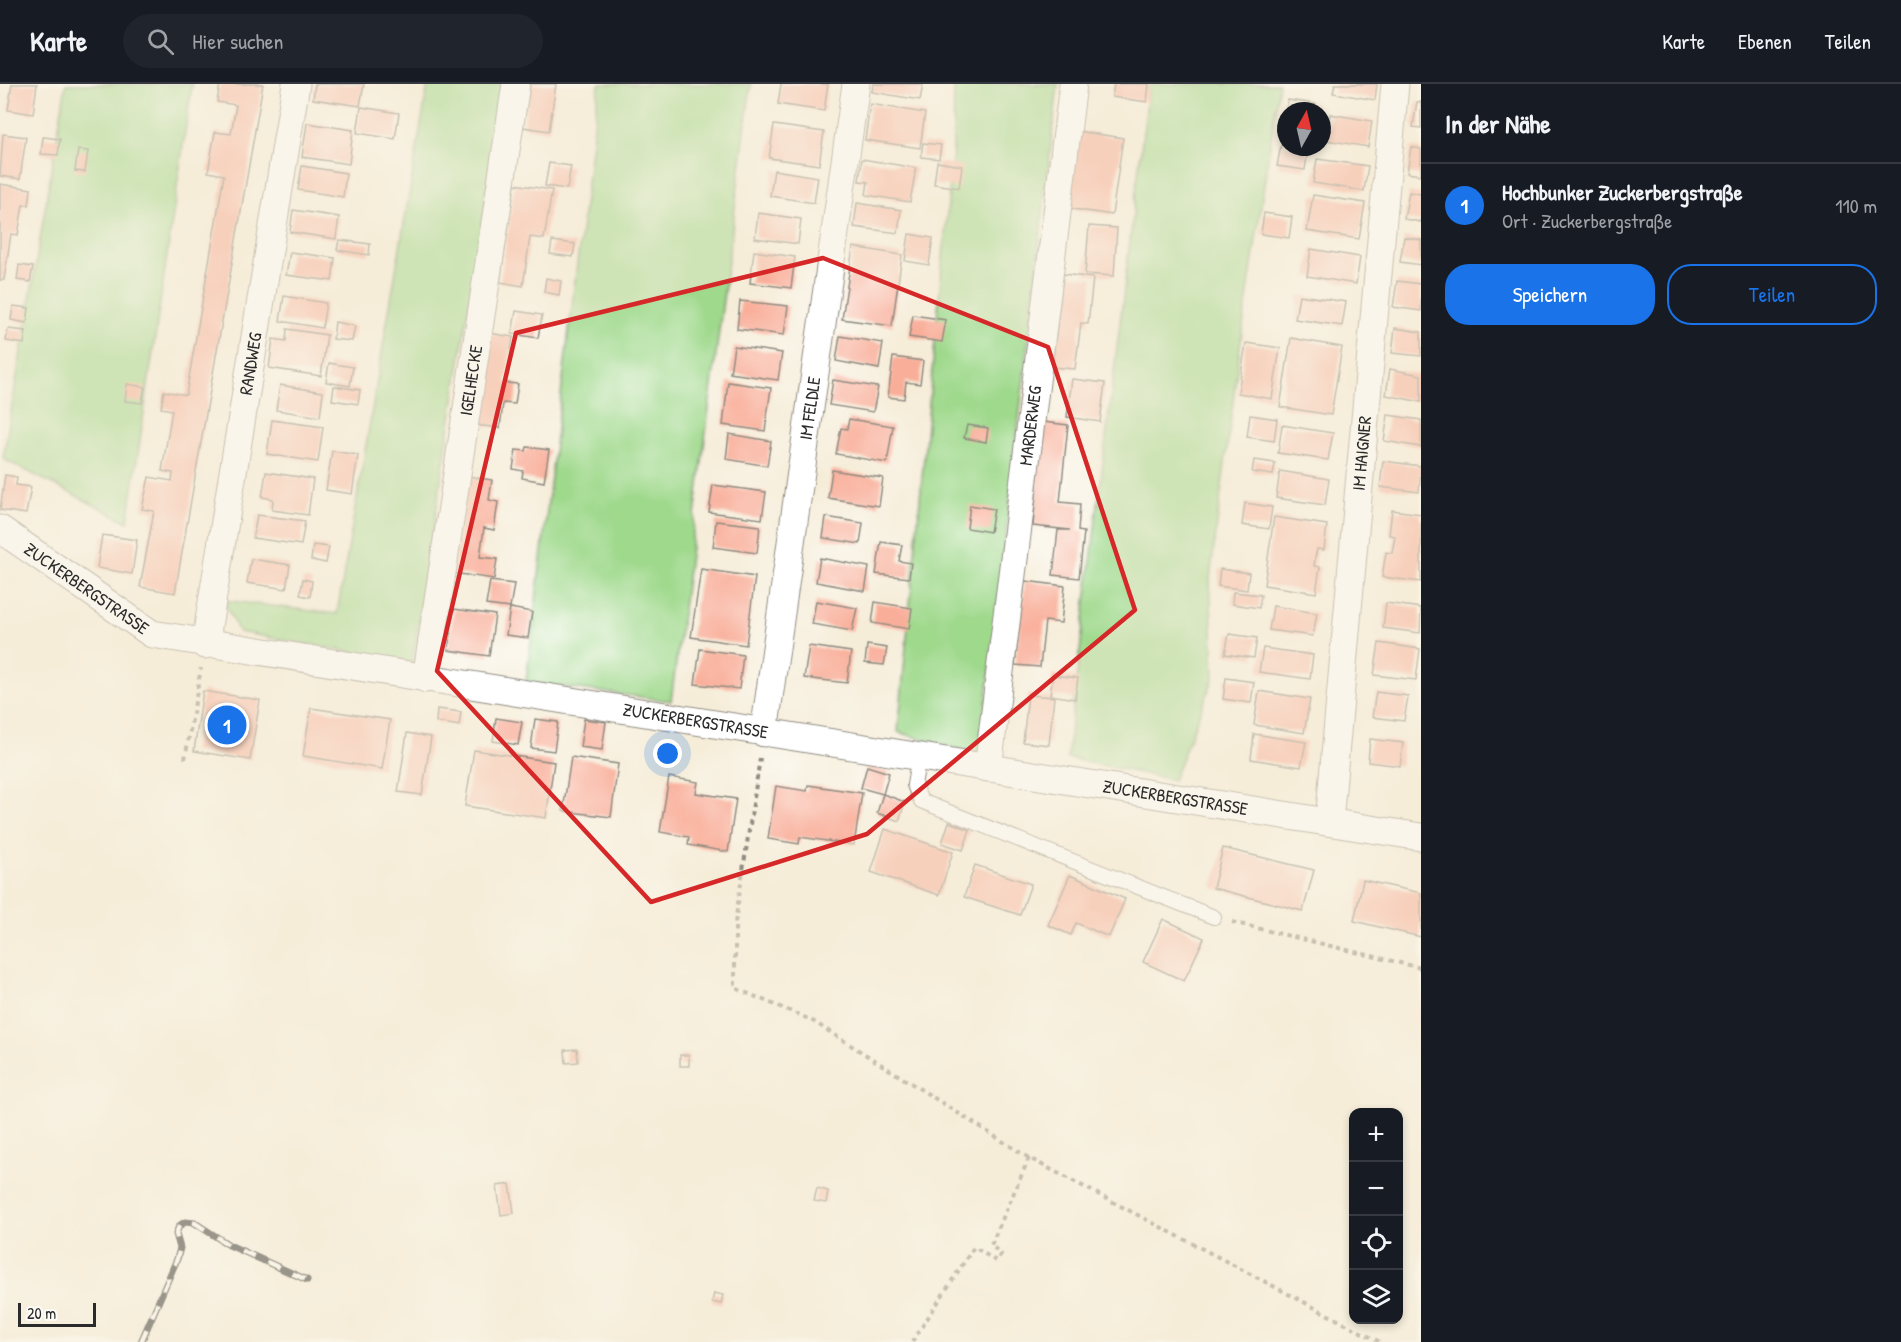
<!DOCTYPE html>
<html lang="de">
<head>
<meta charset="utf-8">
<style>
	:root { --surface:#171b24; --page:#20242c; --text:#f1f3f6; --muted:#9ea1a6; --line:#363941; --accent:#1a73e8 }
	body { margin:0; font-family:"Patrick Hand",sans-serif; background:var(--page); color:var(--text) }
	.controls { position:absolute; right:18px; bottom:18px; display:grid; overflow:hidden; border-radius:12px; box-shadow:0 3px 9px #0003 }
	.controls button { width:54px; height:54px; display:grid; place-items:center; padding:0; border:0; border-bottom:2px solid var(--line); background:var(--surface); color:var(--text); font:30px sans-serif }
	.compass { position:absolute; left:1277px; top:18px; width:54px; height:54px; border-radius:50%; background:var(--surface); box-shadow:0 3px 9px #0003; rotate:8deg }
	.scale { position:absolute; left:18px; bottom:15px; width:78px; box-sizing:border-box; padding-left:6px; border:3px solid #2b2b2b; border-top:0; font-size:16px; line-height:21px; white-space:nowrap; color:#2b2b2b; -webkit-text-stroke:4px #fdfcf7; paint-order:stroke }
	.you { position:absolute; left:668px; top:670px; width:21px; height:21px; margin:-15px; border:4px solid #fff; border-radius:50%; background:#1a73e8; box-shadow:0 0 0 9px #1a73e833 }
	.badge { display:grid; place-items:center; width:39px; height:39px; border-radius:50%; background:var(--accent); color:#fff; font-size:20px; font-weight:700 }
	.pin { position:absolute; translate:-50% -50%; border:3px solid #fff; box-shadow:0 2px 6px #0006 }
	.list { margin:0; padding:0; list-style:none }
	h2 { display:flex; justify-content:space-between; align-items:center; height:78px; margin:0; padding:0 24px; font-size:26px }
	h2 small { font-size:20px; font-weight:400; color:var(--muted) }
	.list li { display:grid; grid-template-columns:39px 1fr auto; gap:18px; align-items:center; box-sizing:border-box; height:84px; padding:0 24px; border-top:2px solid var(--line) }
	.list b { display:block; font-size:22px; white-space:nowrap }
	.list p { margin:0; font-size:20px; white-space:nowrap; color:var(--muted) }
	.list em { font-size:20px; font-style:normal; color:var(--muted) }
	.actions { display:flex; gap:12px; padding:18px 24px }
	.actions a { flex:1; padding:14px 0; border:2px solid var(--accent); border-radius:24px; text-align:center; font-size:21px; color:var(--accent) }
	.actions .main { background:var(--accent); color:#fff }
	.icon { flex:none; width:33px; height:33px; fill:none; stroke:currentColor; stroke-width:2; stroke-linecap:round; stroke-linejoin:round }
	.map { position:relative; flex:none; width:1421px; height:1258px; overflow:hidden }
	header { display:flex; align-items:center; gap:36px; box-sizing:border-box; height:84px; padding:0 30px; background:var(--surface); border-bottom:2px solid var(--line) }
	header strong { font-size:28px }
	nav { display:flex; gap:33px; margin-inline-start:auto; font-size:21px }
	.search { width:420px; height:54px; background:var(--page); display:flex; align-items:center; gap:15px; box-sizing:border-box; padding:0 21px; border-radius:33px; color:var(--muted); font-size:22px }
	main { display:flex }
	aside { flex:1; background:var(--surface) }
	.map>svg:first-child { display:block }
	.green { fill:#9fd98c; stroke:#65825c; stroke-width:1.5 }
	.building { fill:#f9ae9a }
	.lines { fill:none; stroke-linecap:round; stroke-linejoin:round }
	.lane-casing { stroke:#908c82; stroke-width:16 }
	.street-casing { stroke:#908c82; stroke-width:29 }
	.path { stroke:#908c82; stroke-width:4; stroke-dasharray:4.5 4.5; stroke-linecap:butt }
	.lane { stroke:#fff; stroke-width:14 }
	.street { stroke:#fff; stroke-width:27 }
	.rail-casing { stroke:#2b2b2b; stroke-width:7 }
	.rail { stroke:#fdfcf7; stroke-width:4.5; stroke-dasharray:14; stroke-linecap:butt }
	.marked { fill:none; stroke:#d62828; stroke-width:4.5; stroke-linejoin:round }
	.labels { text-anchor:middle; stroke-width:6; stroke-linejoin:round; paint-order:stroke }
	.street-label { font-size:18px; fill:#2b2b2b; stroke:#fdfcf7 }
</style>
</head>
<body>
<header>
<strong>Karte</strong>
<div class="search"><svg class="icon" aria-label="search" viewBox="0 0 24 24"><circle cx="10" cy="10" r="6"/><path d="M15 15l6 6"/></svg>Hier suchen</div>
<nav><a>Karte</a><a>Ebenen</a><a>Teilen</a></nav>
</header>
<main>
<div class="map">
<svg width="1421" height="1258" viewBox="0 0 1421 1258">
	<rect width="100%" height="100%" fill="#fdfcf7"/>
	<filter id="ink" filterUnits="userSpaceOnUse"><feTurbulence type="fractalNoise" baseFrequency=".0167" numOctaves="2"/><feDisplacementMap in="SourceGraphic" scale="12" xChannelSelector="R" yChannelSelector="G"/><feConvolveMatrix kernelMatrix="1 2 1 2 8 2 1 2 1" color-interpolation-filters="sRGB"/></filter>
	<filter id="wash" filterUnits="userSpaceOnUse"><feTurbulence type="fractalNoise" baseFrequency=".008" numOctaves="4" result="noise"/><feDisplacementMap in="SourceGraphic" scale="24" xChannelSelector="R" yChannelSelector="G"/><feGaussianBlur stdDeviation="1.35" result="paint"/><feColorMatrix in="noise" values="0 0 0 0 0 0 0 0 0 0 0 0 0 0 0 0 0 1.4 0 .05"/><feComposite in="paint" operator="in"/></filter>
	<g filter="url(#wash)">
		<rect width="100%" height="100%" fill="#f6edd9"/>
		<!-- green -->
		<g class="green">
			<path d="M66,0H192L128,438L3,375Z"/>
			<path d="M428,0H504L412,579L239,548L223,516L337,530Z"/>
			<path d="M599,0H751L671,617L526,598Z"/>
			<path d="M954,0H1058L980,672L898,648L953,66Z"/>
			<path d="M1149,0H1279L1241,256L1210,494L1214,593L1173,696L1067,674Z"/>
		</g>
		<g id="blocks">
			<!-- building -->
			<g class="building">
				<path d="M12,0H37L33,30L8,26Z"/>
				<path d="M220,0H263L175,509L140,503L154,427L142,425L149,393L172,397L173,389L162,387L172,326L161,324L164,307L186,311L224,91L208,88L215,48L231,50L236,21L217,18Z"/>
				<path d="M315,0H364L360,22L313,15Z"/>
				<path d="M530,0H556L549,47L523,43Z"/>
				<path d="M781,0H828L824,27L778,20Z"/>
				<path d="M873,0H923L920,16L872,8Z"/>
				<path d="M1114,0H1149L1147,18L1112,13Z"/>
				<path d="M1335,0H1377L1375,16L1333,9Z"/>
				<path d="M1288,16L1316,20L1314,27H1286Z"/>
				<path d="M1417,18H1421V44L1413,43Z"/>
				<path d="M870,20L925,29L920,64L865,56Z"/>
				<path d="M361,23L399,29L395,55L357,49Z"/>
				<path d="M1330,30L1372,37L1368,63L1326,56Z"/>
				<path d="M307,39L353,46L349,80L302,73Z"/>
				<path d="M774,41L824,48L819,81L769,74Z"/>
				<path d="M1077,47L1123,54L1112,131L1066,124Z"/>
				<path d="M3,50L26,53L20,95L0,92Z"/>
				<path d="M43,53L60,55L58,71L41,70Z"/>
				<path d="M923,59L941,61L939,75L921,73Z"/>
				<path d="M1281,61L1308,65L1305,86L1277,82Z"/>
				<path d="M1411,63L1421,65V91L1407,89Z"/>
				<path d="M78,66L88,67L85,88L75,87Z"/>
				<path d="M862,75L916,84L910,118L866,111L868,98L859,97Z"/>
				<path d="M1317,75L1368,82L1364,107L1313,99Z"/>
				<path d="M937,78L962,82L959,104L934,100Z"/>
				<path d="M549,79L571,82L567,105L545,102Z"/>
				<path d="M302,82L346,89L343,113L298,106Z"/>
				<path d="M774,86L818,93L814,119L770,112Z"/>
				<path d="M0,100L31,105L29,121H23L18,151L11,150L4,196H0Z"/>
				<path d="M515,100L552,106L544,155L530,153L523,202L500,198Z"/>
				<path d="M1409,108L1421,110V138L1404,135Z"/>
				<path d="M1313,111L1365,119L1359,155L1307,147Z"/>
				<path d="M857,119L901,126L898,149L854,143Z"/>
				<path d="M293,126L339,133L336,155L290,148Z"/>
				<path d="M758,129L801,135L798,160L755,154Z"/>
				<path d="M1264,129L1292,133L1289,154L1261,150Z"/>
				<path d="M1089,142L1117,144L1114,192L1085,190Z"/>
				<path d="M909,150L933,154L929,181L905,177Z"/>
				<path d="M1404,153L1421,156V181L1400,178Z"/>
				<path d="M339,156L370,160L369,171L337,166Z"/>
				<path d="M552,157L575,160L573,173L550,170Z"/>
				<path d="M853,163L902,171L892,242L842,235Z"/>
				<path d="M1311,165L1360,173L1356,200L1307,192Z"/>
				<path d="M754,167L795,173L791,204L750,199Z"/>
				<path d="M290,168L335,174L332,197L286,191Z"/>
				<path d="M19,181L33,183L30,198L17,196Z"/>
				<path d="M1063,190L1093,194L1088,240L1081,239L1075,285L1052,283Z"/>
				<path d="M546,194L561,197L559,211L544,208Z"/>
				<path d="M1397,197L1421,200V227L1393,223Z"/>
				<path d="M1299,211L1346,218L1342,242L1295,235Z"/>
				<path d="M284,212L326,219L322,244L280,237Z"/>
				<path d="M740,217L788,222L784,251L737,245Z"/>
				<path d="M13,222L29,224L27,239L11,236Z"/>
				<path d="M516,227L542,231L538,254L512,250Z"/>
				<path d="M913,231L946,236L942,258L909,253Z"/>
				<path d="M335,238L355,242L352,257L333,255Z"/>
				<path d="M1395,244L1421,248V272L1392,269Z"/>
				<path d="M8,245L26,247L24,260L6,257Z"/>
				<path d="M287,245L327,251L321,292L269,284L273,255L286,257Z"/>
				<path d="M489,249L513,253L506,299L518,300L515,320L503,319L500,344L475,341Z"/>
				<path d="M840,252L883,259L879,285L836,277Z"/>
				<path d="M1291,254L1342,263L1331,331L1280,323Z"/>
				<path d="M1246,259L1280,264L1272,315L1238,309Z"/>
				<path d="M734,262L782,269L778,296L730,289Z"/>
				<path d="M893,273L923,277L920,300L906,298L904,315L888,313Z"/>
				<path d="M329,279L353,283L350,302L326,298Z"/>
				<path d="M1390,285L1421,291V318L1386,311Z"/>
				<path d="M1072,295L1105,299L1100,338L1067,333Z"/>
				<path d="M833,296L878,303L873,328L829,321Z"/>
				<path d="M728,298L771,304L765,347L723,341Z"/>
				<path d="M127,300L145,303L142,319L125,317Z"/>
				<path d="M280,301L323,308L320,333L276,326Z"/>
				<path d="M334,302L360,306L358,320L332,316Z"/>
				<path d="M1250,331L1277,335L1274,357L1247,353Z"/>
				<path d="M1388,331L1421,336V363L1384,357Z"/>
				<path d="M849,335L893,342L887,379L836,370L841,344L847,345Z"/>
				<path d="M272,336L323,343L318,378L267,370Z"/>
				<path d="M1043,338L1068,341L1060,418L1080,420L1078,447L1084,448L1079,494L1053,491L1058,446H1070L1033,442Z"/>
				<path d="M967,341L988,344L986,358L964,354Z"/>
				<path d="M1282,341L1333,349L1328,376L1278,369Z"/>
				<path d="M729,350L771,357L767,382L726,375Z"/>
				<path d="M527,363L549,366L544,398L522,394L523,387L513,385L516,366L526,367Z"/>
				<path d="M332,367L358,371L352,410L326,406Z"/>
				<path d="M1254,376L1275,379L1273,391L1252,388Z"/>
				<path d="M1383,377L1421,382L1419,408L1380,403Z"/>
				<path d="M832,386L883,394L879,422L828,414Z"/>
				<path d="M1280,387L1329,395L1325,421L1276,414Z"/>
				<path d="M266,388L313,395L308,431L272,426L273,415L262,413Z"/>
				<path d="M5,391L17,393L16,401L31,403L26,430L0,426Z"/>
				<path d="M468,392L492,396L489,416L498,418L494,446L484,444L480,473L497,475L494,495L453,489Z"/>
				<path d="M713,401L766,408L762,435L709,428Z"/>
				<path d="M1245,419L1272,423L1269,445L1242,441Z"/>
				<path d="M970,421L994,425L990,448L967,444Z"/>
				<path d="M1392,426L1421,430V498L1382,493L1386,468L1392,469L1395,452L1389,451Z"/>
				<path d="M257,431L305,437L301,461L253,454Z"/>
				<path d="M826,433L863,439L860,460L823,454Z"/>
				<path d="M1274,433L1327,441L1324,466L1317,465L1315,474L1314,482L1320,483L1316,509L1264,501Z"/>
				<path d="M716,437L760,442L757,469L713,463Z"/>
				<path d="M102,451L137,456L132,490L97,484Z"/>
				<path d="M881,458L902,461L899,477L911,479L909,494L876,490Z"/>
				<path d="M313,461L329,463L326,479L311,476Z"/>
				<path d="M820,474L869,483L865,507L816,498Z"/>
				<path d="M251,475L290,481L286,505L247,499Z"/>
				<path d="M701,485L755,493L746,561L691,553Z"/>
				<path d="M1220,485L1249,489L1247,506L1218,502Z"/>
				<path d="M303,495L312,497L310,513L300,511Z"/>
				<path d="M490,497L514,500L510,524L486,521Z"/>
				<path d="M1025,497L1065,502L1061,539L1045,537L1040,583L1015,581Z"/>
				<path d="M1233,508L1261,511L1259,524L1232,520Z"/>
				<path d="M816,517L857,524L852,547L812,540Z"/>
				<path d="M875,518L912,524L909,545L872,539Z"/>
				<path d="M1386,519L1421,524L1420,549L1383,544Z"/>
				<path d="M1273,522L1317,529L1313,552L1269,546Z"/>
				<path d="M510,524L532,528L528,554L506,551Z"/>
				<path d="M454,525L495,531L489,572L448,566Z"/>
				<path d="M1229,550L1257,554L1254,574L1225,570Z"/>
				<path d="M1379,559L1420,565L1416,596L1374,591Z"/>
				<path d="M867,561L887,564L884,581L865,579Z"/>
				<path d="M809,562L851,568L847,599L804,594Z"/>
				<path d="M1263,564L1313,571L1310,595L1259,588Z"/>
				<path d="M700,565L743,571L739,605L695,600Z"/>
				<path d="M1053,591L1078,594L1075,615L1050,611Z"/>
				<path d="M1226,594L1254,598L1251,619L1223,615Z"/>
				<path d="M203,607L260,616L250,676L194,667Z"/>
				<path d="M1259,607L1310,615L1304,649L1254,641Z"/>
				<path d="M1376,608L1408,612L1404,637L1372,633Z"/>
				<path d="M1028,611L1054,613L1049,661L1023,658Z"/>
				<path d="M311,624L390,636L382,685L303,672Z"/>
				<path d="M437,625L461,628L459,642L436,638Z"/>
				<path d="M496,634L522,638L518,661L493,657Z"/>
				<path d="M535,635L558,638L554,667L531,664Z"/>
				<path d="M584,635L606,638L602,666L580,663Z"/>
				<path d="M407,649L431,653L422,711L398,708Z"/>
				<path d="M1254,650L1306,658L1301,683L1251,675Z"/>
				<path d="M1370,655L1403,659L1400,682L1368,678Z"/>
				<path d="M474,666L554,678L546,734L465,722Z"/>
				<path d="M571,673L618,680L611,733L563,727Z"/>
				<path d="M867,682L889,689L883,710L905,718L899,737L877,729L883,710L861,704Z"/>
				<path d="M669,693L698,698L696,709L736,715L728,768L688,761L689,753L660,748Z"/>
				<path d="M808,701L862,709L854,761L800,753L799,760L768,755L776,702L807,707Z"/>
				<path d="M949,738L970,746L963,766L942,759Z"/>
				<path d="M885,745L953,768L939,811L871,788Z"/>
				<path d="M1223,764L1314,786L1303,827L1213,804Z"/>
				<path d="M975,781L1031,800L1020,831L964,813Z"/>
				<path d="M1070,791L1125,815L1109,853L1076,839L1071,851L1048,841Z"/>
				<path d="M1363,796L1421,809V853L1354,837Z"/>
				<path d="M1163,835L1204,854L1184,897L1143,878Z"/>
				<path d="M577,965L578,978L566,979L565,966Z"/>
				<rect x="680" y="971" width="9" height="11"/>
				<path d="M510,1100L514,1129L501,1131L497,1102Z"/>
				<path d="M817,1104L828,1107L826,1119L814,1117Z"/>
				<path d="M714,1209L723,1211L721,1220L712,1218Z"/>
			</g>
		</g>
	</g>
	<g filter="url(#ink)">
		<use href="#blocks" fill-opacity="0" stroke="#908c82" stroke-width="1.5"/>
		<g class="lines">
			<defs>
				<path id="lane" d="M919,672L914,701L921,717L1214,833"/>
				<g id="street">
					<path id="s1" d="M0,445L152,550L1421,753"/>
					<path id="s2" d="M205,561L296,0"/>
					<path id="s3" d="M426,595L516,0"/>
					<path id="s4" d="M764,649L856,0"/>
					<path id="s5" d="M988,684L1073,0"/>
					<path id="s6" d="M1329,738L1395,0"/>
				</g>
			</defs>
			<!-- lane casing -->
			<use href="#lane" class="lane-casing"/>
			<!-- street casing -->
			<use href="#street" class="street-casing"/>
			<!-- path -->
			<g class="path">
				<path d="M760,674L735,839V904L811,936L1029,1074L1380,1258"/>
				<path d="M185,675L201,584"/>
				<path d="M1232,838L1421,884"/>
				<path d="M912,1258L974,1163L996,1177L1001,1170L991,1161L1029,1074"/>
			</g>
			<!-- lane -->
			<use href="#lane" class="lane"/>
			<!-- street -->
			<use href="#street" class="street"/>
			<defs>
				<path id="rail" d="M141,1258L177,1175L180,1164L176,1150L179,1142L185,1138L195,1139L229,1161L307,1196"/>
			</defs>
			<!-- rail casing -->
			<use href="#rail" class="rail-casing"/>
			<!-- rail -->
			<use href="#rail" class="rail"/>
		</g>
	</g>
	<!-- marked area -->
	<path d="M0 0H1421V1258H0ZM823,174L1048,263L1135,526L867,750L651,818L437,587L516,249Z" fill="#f6edd9" fill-opacity=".55" fill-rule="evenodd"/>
	<path class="marked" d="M823,174L1048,263L1135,526L867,750L651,818L437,587L516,249Z"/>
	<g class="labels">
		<!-- street labels -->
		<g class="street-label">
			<text dy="6" stroke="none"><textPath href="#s2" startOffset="285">RANDWEG</textPath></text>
			<text dy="6" stroke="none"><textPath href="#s3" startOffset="302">IGELHECKE</textPath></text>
			<text dy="6" stroke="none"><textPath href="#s4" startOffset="328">IM FELDLE</textPath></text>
			<text dy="6" stroke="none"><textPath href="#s5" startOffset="345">MARDERWEG</textPath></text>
			<text dy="6" stroke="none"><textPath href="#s6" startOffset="370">IM HAIGNER</textPath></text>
			<text dy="6" stroke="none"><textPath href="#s1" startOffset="105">ZUCKERBERGSTRASSE</textPath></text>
			<text dy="6" stroke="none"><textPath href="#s1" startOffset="735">ZUCKERBERGSTRASSE</textPath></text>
			<text dy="6" stroke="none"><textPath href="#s1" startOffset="1221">ZUCKERBERGSTRASSE</textPath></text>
		</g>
	</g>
</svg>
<div class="controls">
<button>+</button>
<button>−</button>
<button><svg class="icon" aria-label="locate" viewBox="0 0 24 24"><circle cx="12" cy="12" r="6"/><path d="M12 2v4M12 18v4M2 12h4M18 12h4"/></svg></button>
<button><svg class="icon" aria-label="layers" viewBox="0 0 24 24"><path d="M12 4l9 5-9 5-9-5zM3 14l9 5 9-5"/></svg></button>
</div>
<svg class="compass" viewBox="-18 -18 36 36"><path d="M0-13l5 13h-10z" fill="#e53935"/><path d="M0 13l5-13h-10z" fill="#9ea1a6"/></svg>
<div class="scale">20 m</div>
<div class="you"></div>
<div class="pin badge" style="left:227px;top:641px">1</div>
</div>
<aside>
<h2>In der Nähe<small></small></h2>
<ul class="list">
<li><span class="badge">1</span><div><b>Hochbunker Zuckerbergstraße</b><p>Ort · Zuckerbergstraße</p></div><em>110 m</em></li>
</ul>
<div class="actions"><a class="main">Speichern</a><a>Teilen</a></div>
</aside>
</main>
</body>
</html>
